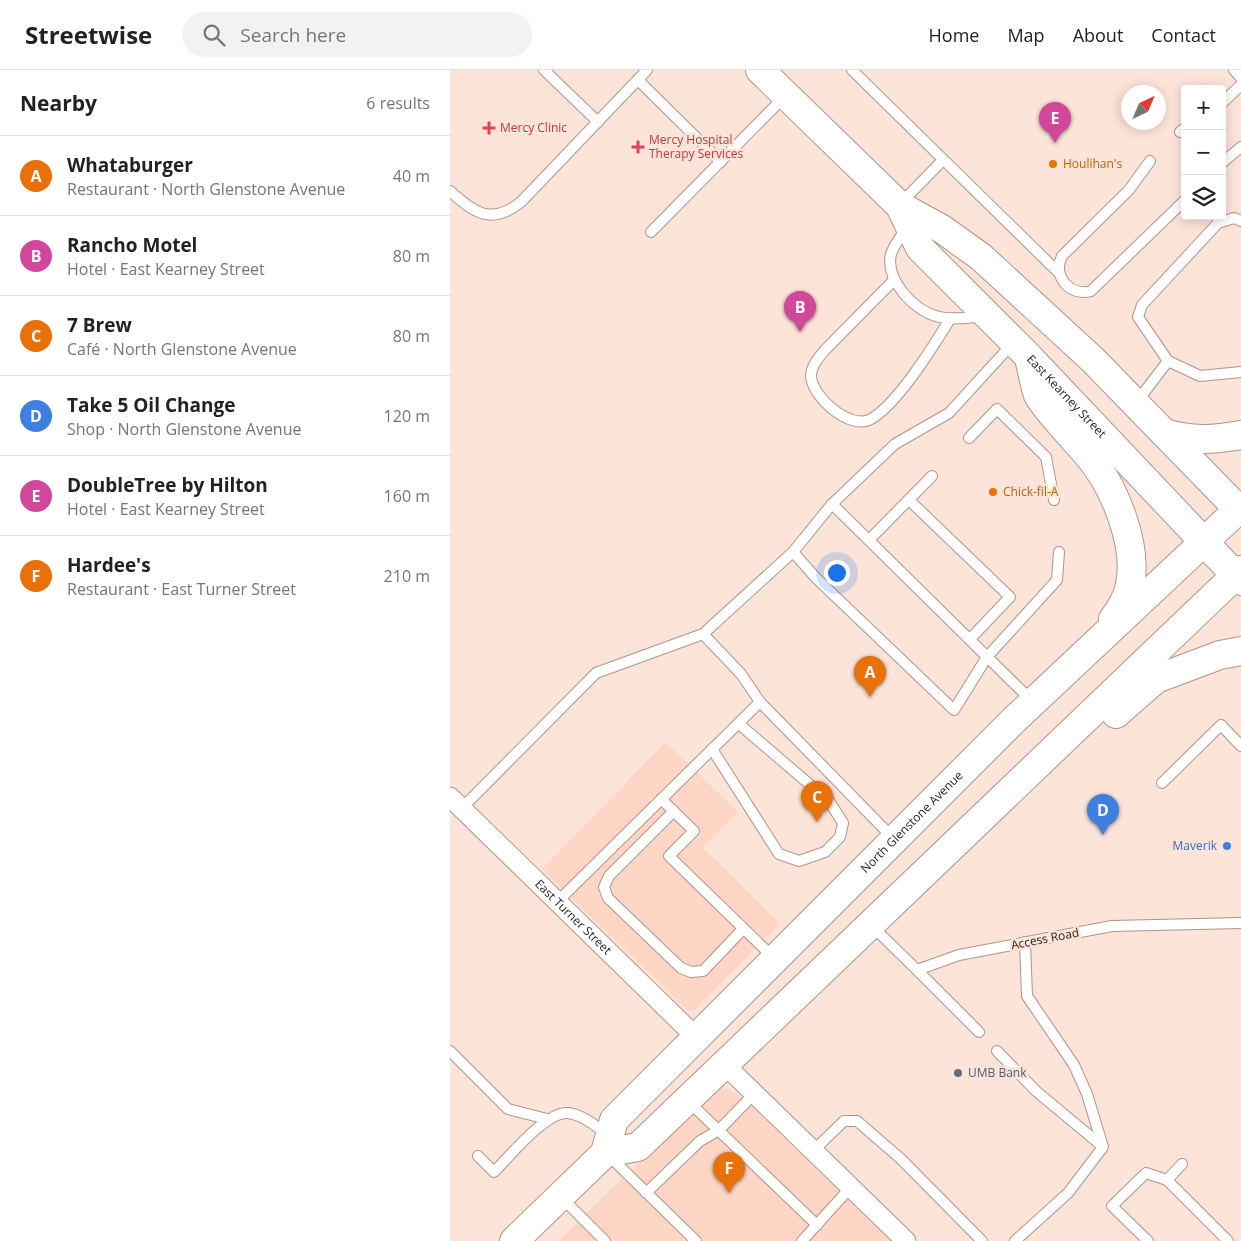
<!DOCTYPE html>
<html lang="en">
<head>
<meta charset="utf-8">
<style>
	:root { --surface:#fff; --page:#f2f2f2; --text:#222; --muted:#767676; --line:#e0e0e0; --accent:#316180 }
	body { margin:0; font-family:"Open Sans",sans-serif; background:var(--page); color:var(--text) }
	.controls { position:absolute; right:15px; top:15px; display:grid; overflow:hidden; border-radius:5px; box-shadow:0 2px 12px #0003 }
	.controls button { width:45px; height:45px; display:grid; place-items:center; padding:0; border:0; border-bottom:1px solid var(--line); background:var(--surface); color:var(--text); font:25px sans-serif }
	.compass { position:absolute; left:671px; top:15px; width:45px; height:45px; border-radius:50%; background:var(--surface); box-shadow:0 2px 12px #0003; rotate:44deg }
	.you { position:absolute; left:386px; top:502px; width:18px; height:18px; margin:-12px; border:4px solid #fff; border-radius:50%; background:#1a73e8; box-shadow:0 0 0 8px #1a73e833 }
	.badge { display:grid; place-items:center; width:32px; height:32px; border-radius:50%; background:var(--accent); color:#fff; font-size:16px; font-weight:700 }
	.pin { position:absolute; translate:-50% -41px; filter:drop-shadow(0 1px 2px #0008) }
	.pin::after { content:''; position:absolute; top:26px; width:18px; height:15px; background:inherit; clip-path:polygon(0 0,100% 0,50% 100%) }
	.list { margin:0; padding:0; list-style:none }
	h2 { display:flex; justify-content:space-between; align-items:center; height:65px; margin:0; padding:0 20px; font-size:21px }
	h2 small { font-size:16px; font-weight:400; color:var(--muted) }
	.list li { display:grid; grid-template-columns:32px 1fr auto; gap:15px; align-items:center; box-sizing:border-box; height:80px; padding:0 20px; border-top:1px solid var(--line) }
	.list b { display:block; font-size:19px; white-space:nowrap }
	.list p { margin:0; font-size:16px; white-space:nowrap; color:var(--muted) }
	.list em { font-size:16px; font-style:normal; color:var(--muted) }
	.icon { flex:none; width:28px; height:28px; fill:none; stroke:currentColor; stroke-width:2; stroke-linecap:round; stroke-linejoin:round }
	.map { position:relative; flex:none; width:791px; height:1171px; overflow:hidden }
	header { display:flex; align-items:center; gap:30px; box-sizing:border-box; height:70px; padding:0 25px; background:var(--surface); border-bottom:1px solid var(--line) }
	header strong { font-size:24px }
	nav { display:flex; gap:28px; margin-inline-start:auto; font-size:18px }
	.search { width:350px; height:45px; background:var(--page); display:flex; align-items:center; gap:12px; box-sizing:border-box; padding:0 18px; border-radius:28px; color:var(--muted); font-size:19px }
	main { display:flex }
	aside { flex:1; background:var(--surface) }
	.map>svg:first-child { display:block }
	.built { fill:#fdd6c5 }
	.lines { fill:none; stroke-linecap:round; stroke-linejoin:round }
	.service-casing { stroke:#b09487; stroke-width:12 }
	.minor-casing { stroke:#b09487; stroke-width:21 }
	.primary-casing { stroke:#b09487; stroke-width:30 }
	.service { stroke:#fff; stroke-width:10 }
	.minor { stroke:#fff; stroke-width:19 }
	.primary { stroke:#fff; stroke-width:28 }
	.health-dot { fill:#e0444e; stroke:#fde4d9; stroke-width:2 }
	.food-dot { fill:#e8710a; stroke:#fde4d9; stroke-width:2 }
	.shop-dot { fill:#3f7fe0; stroke:#fde4d9; stroke-width:2 }
	.service-dot { fill:#5c6f8a; stroke:#fde4d9; stroke-width:2 }
	.labels { text-anchor:middle; stroke-width:5; stroke-linejoin:round; paint-order:stroke }
	.health-label { font-size:12px; fill:#be3a42; stroke:#fde4d9; text-anchor:start }
	.food-label { font-size:12px; fill:#c56008; stroke:#fde4d9; text-anchor:start }
	.street-label { font-size:12px; fill:#281d19; stroke:#fde4d9 }
	.shop-label { font-size:12px; fill:#366cbe; stroke:#fde4d9; text-anchor:end }
	.service-label { font-size:12px; fill:#4e5e75; stroke:#fde4d9; text-anchor:start }
</style>
</head>
<body>
<header>
<strong>Streetwise</strong>
<div class="search"><svg class="icon" aria-label="search" viewBox="0 0 24 24"><circle cx="10" cy="10" r="6"/><path d="M15 15l6 6"/></svg>Search here</div>
<nav><a>Home</a><a>Map</a><a>About</a><a>Contact</a></nav>
</header>
<main>
<aside>
<h2>Nearby<small>6 results</small></h2>
<ul class="list">
<li><span class="badge" style="background:#e8710a">A</span><div><b>Whataburger</b><p>Restaurant · North Glenstone Avenue</p></div><em>40 m</em></li>
<li><span class="badge" style="background:#d1479c">B</span><div><b>Rancho Motel</b><p>Hotel · East Kearney Street</p></div><em>80 m</em></li>
<li><span class="badge" style="background:#e8710a">C</span><div><b>7 Brew</b><p>Café · North Glenstone Avenue</p></div><em>80 m</em></li>
<li><span class="badge" style="background:#3f7fe0">D</span><div><b>Take 5 Oil Change</b><p>Shop · North Glenstone Avenue</p></div><em>120 m</em></li>
<li><span class="badge" style="background:#d1479c">E</span><div><b>DoubleTree by Hilton</b><p>Hotel · East Kearney Street</p></div><em>160 m</em></li>
<li><span class="badge" style="background:#e8710a">F</span><div><b>Hardee's</b><p>Restaurant · East Turner Street</p></div><em>210 m</em></li>
</ul>
</aside>
<div class="map">
<svg width="791" height="1171" viewBox="0 0 791 1171">
	<rect width="100%" height="100%" fill="#fde4d9"/>
	<!-- built -->
	<g class="built">
		<path d="M216,672L288,742L253,778L330,853L245,940L238,941L92,799Z"/>
		<path d="M270,1019L280,1020L296,1030L442,1171H108L258,1026Z"/>
	</g>
	<g class="lines">
		<defs>
			<g id="service">
				<path d="M94,0L148,52"/>
				<path d="M402,0L609,203"/>
				<path d="M784,0L791,8"/>
				<path d="M188,10L271,92"/>
				<path d="M772,33L791,15"/>
				<path d="M730,62L735,58"/>
				<path d="M700,91L679,120L612,186C602,206 620,227 641,221L735,130"/>
				<path d="M772,93L791,77"/>
				<path d="M0,121C25,144 42,155 71,132L197,0"/>
				<path d="M450,134L493,90"/>
				<path d="M457,157C452,165 444,175 441,184C435,210 464,241 489,247C503,250 518,248 532,246"/>
				<path d="M201,162L335,26"/>
				<path d="M444,210L375,280C369,287 361,296 361,306C362,327 399,359 419,350C446,337 484,275 500,249"/>
				<path d="M718,291L688,247L692,235L768,153L784,148L791,151"/>
				<path d="M686,333L718,291L750,306L791,302"/>
				<path d="M519,368L547,339L596,387L604,430"/>
				<path d="M459,430L560,527L520,569"/>
				<path d="M382,434L582,631"/>
				<path d="M419,470L482,406"/>
				<path d="M343,482L366,508L504,640L537,587L607,510L609,482"/>
				<path d="M253,564L291,604L310,632"/>
				<path d="M262,679L329,784L349,791L375,782L390,767L393,753L379,731L289,654"/>
				<path d="M712,713L771,655L791,676"/>
				<path d="M211,729L244,761L219,786L325,889"/>
				<path d="M12,738L146,603L253,564L343,482L382,434L445,374L499,343L563,273"/>
				<path d="M224,741L159,806L154,817L158,828L231,898L241,902L253,901L293,859"/>
				<path d="M107,832L310,632L444,769"/>
				<path d="M421,855L467,900L509,885L662,856L791,853"/>
				<path d="M467,900L529,962"/>
				<path d="M0,981L58,1039L97,1049"/>
				<path d="M547,981L586,1021L652,1076"/>
				<path d="M238,1031L367,1155"/>
				<path d="M364,1080L394,1051H407L451,1089L532,1171"/>
				<path d="M158,1085L246,1171"/>
				<path d="M28,1086L44,1102C59,1087 96,1041 118,1043C133,1045 146,1056 158,1065"/>
				<path d="M717,1110L732,1094"/>
				<path d="M196,1123L250,1071L269,1060L305,1023"/>
				<path d="M111,1127L155,1171"/>
				<path d="M352,1171L401,1117"/>
				<path d="M565,1171L618,1123L653,1077L637,1024L624,995L577,926L575,872"/>
				<path d="M698,1171L662,1136L696,1103L717,1110L778,1171"/>
			</g>
			<g id="minor">
				<path id="s1" d="M0,727L248,969"/>
				<path d="M275,995L456,1171"/>
			</g>
			<g id="primary">
				<path d="M310,0L450,136L492,159L531,187L643,290L791,442"/>
				<path id="s2" d="M450,136L470,178L579,287L791,511"/>
				<path d="M579,288C582,300 584,314 588,325C594,338 627,372 637,384C664,415 690,477 679,519C676,530 670,540 663,549"/>
				<path d="M714,363C742,371 763,370 791,365"/>
				<path d="M666,644L706,609L770,585L791,581"/>
				<path d="M155,1083L188,1077L791,500"/>
				<path id="s3" d="M64,1171L155,1083L164,1050L564,650L791,437"/>
			</g>
		</defs>
		<!-- service casing -->
		<use href="#service" class="service-casing"/>
		<!-- minor casing -->
		<use href="#minor" class="minor-casing"/>
		<!-- primary casing -->
		<use href="#primary" class="primary-casing"/>
		<!-- service -->
		<use href="#service" class="service"/>
		<!-- minor -->
		<use href="#minor" class="minor"/>
		<!-- primary -->
		<use href="#primary" class="primary"/>
	</g>
	<!-- markers -->
	<g class="health-dot">
		<path d="M36.5 50.5h5v5h5v5h-5v5h-5v-5h-5v-5h5z"/>
		<path d="M185.5 69.5h5v5h5v5h-5v5h-5v-5h-5v-5h5z"/>
	</g>
	<g class="food-dot">
		<circle cx="603" cy="94" r="5"/>
		<circle cx="543" cy="422" r="5"/>
	</g>
	<circle class="shop-dot" cx="777" cy="776" r="5"/>
	<circle class="service-dot" cx="508" cy="1003" r="5"/>
	<g class="labels">
		<!-- health labels -->
		<g class="health-label">
			<text x="50" y="62">Mercy Clinic</text>
			<text x="199" y="74">Mercy Hospital<tspan x="199" dy="14">Therapy Services</tspan></text>
		</g>
		<!-- food labels -->
		<g class="food-label">
			<text x="613" y="98">Houlihan's</text>
			<text x="553" y="426">Chick-fil-A</text>
		</g>
		<!-- street labels -->
		<g class="street-label">
			<text dy="4" stroke="none"><textPath href="#s2" startOffset="255">East Kearney Street</textPath></text>
			<text dy="4" stroke="none"><textPath href="#s3" startOffset="582">North Glenstone Avenue</textPath></text>
			<text dy="4" stroke="none"><textPath href="#s1" startOffset="172">East Turner Street</textPath></text>
			<text transform="translate(595 869) rotate(-11)" y="4">Access Road</text>
		</g>
		<!-- shop labels -->
		<g class="shop-label">
			<text x="767" y="780">Maverik</text>
		</g>
		<!-- service labels -->
		<g class="service-label">
			<text x="518" y="1007">UMB Bank</text>
		</g>
	</g>
</svg>
<div class="controls">
<button>+</button>
<button>−</button>
<button><svg class="icon" aria-label="layers" viewBox="0 0 24 24"><path d="M12 4l9 5-9 5-9-5zM3 14l9 5 9-5"/></svg></button>
</div>
<svg class="compass" viewBox="-18 -18 36 36"><path d="M0-13l5 13h-10z" fill="#e53935"/><path d="M0 13l5-13h-10z" fill="#767676"/></svg>
<div class="you"></div>
<div class="pin badge" style="left:420px;top:627px;background:#e8710a">A</div>
<div class="pin badge" style="left:350px;top:262px;background:#d1479c">B</div>
<div class="pin badge" style="left:367px;top:752px;background:#e8710a">C</div>
<div class="pin badge" style="left:653px;top:765px;background:#3f7fe0">D</div>
<div class="pin badge" style="left:605px;top:73px;background:#d1479c">E</div>
<div class="pin badge" style="left:279px;top:1123px;background:#e8710a">F</div>
</div>
</main>
</body>
</html>
